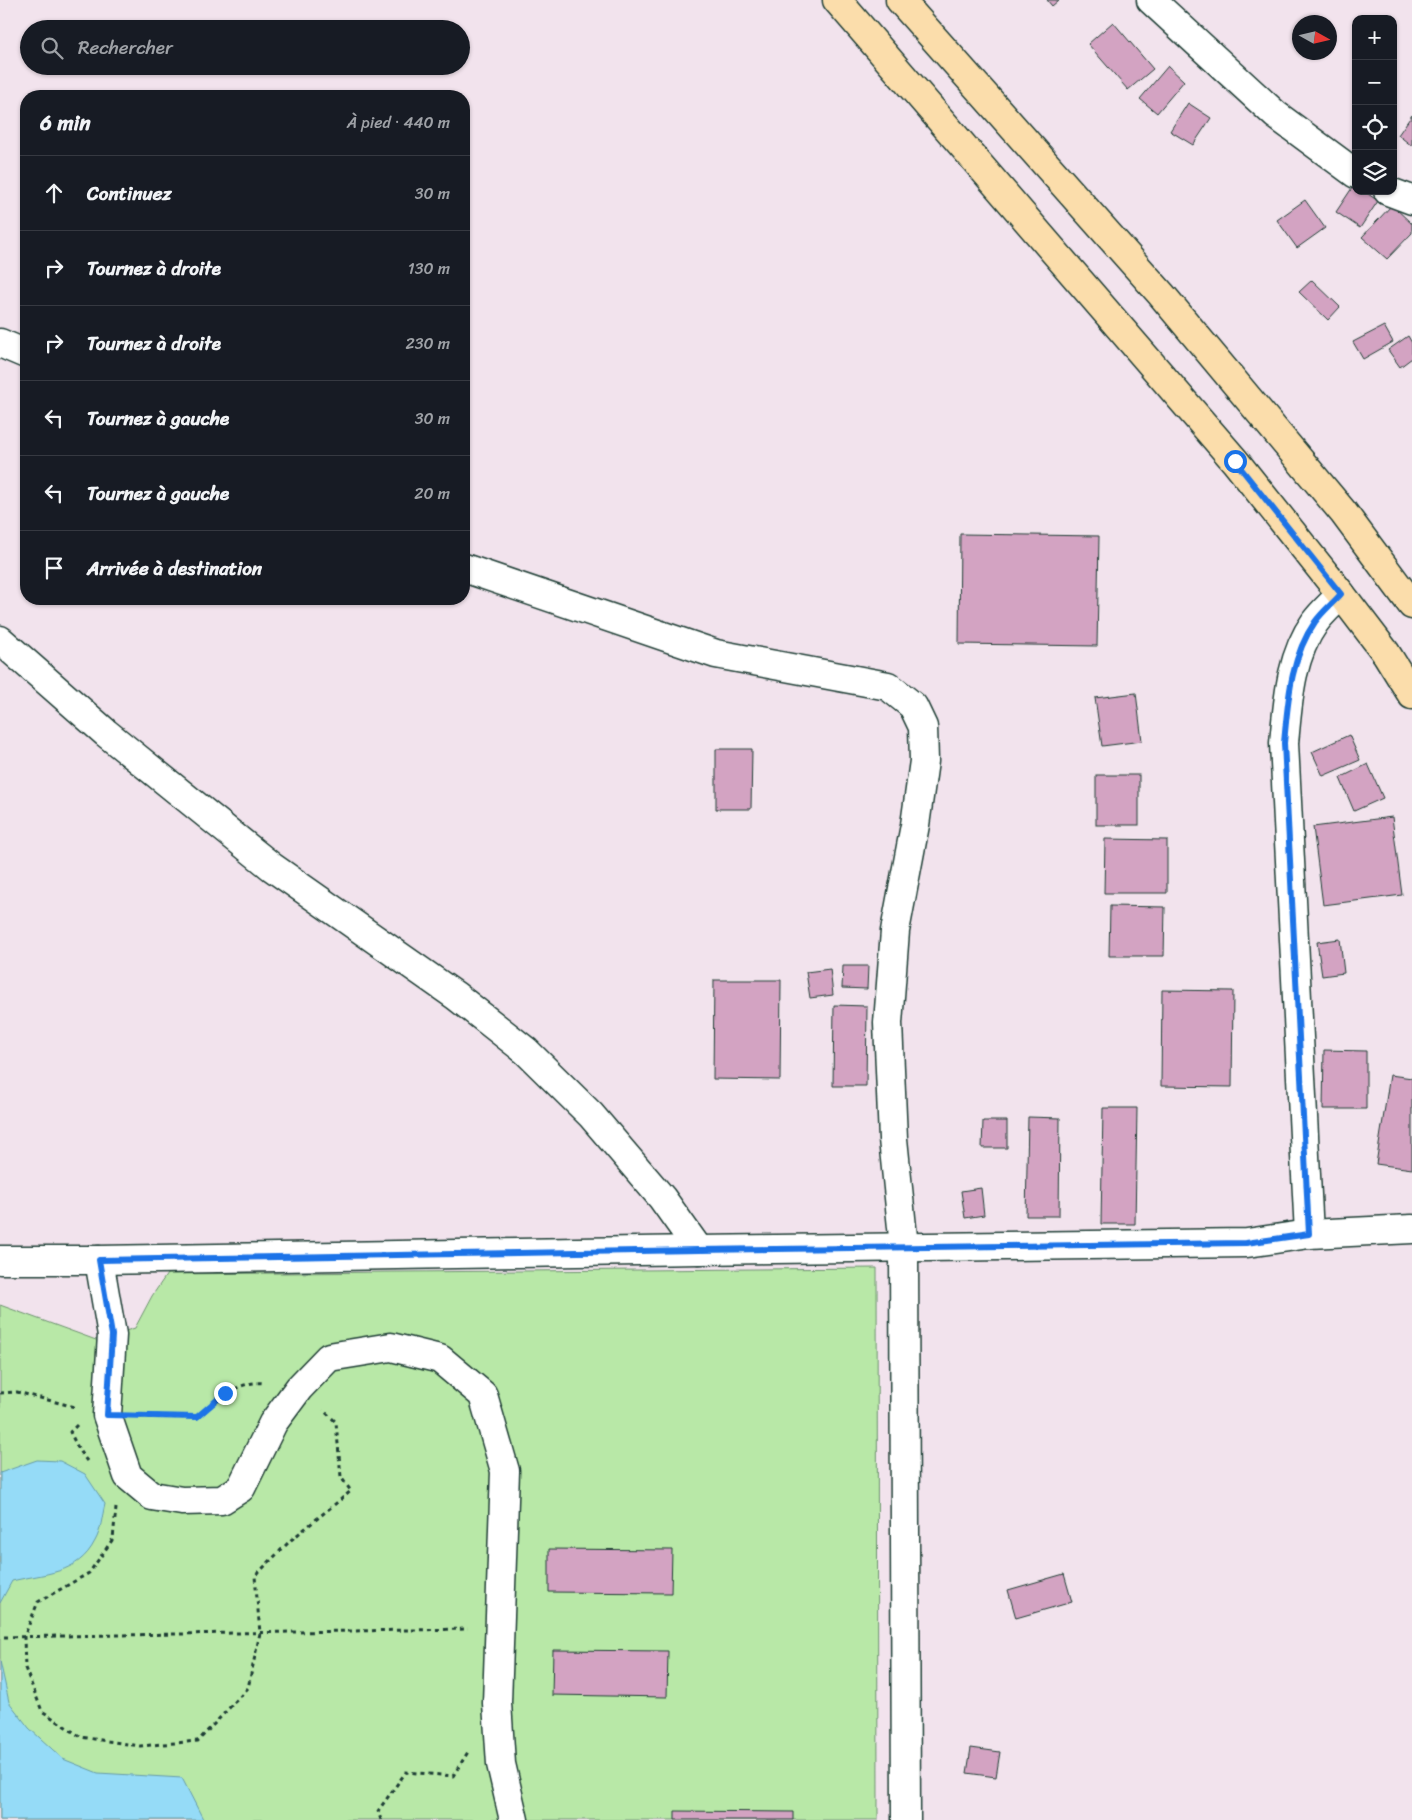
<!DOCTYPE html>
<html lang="fr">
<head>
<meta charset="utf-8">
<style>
	:root { --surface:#171b24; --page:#20242c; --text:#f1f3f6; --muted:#9ea1a6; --line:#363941 }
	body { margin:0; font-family:Sriracha,sans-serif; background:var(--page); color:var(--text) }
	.controls { position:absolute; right:15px; top:15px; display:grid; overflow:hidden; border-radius:10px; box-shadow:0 1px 4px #0004 }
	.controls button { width:45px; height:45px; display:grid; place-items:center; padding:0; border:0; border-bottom:1px solid var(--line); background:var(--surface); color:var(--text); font:25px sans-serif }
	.compass { position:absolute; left:1292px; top:15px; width:45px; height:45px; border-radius:50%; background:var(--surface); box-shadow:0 1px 4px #0004; rotate:98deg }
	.stop { position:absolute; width:15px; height:15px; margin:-11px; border:4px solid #1a73e8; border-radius:50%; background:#fff }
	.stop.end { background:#1a73e8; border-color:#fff; box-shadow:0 1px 5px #0008 }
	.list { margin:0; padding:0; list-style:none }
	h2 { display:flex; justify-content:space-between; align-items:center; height:65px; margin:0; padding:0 20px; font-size:21px }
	h2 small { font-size:16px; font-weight:400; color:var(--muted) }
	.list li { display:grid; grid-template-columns:32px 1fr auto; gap:15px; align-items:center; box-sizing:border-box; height:75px; padding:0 20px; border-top:1px solid var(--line) }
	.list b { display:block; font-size:19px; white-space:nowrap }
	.list em { font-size:16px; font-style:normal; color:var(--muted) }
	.icon { flex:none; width:28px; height:28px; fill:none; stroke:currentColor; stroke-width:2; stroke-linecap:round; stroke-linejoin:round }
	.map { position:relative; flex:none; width:1412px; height:1820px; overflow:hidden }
	.search { position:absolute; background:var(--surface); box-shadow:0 1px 4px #0004; left:20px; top:20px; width:450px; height:55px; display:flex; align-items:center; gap:12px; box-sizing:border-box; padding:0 18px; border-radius:28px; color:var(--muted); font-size:19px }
	.panel { position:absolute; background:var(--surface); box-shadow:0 1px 4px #0004; left:20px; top:90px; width:450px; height:515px; border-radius:20px }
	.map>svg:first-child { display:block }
	.green { fill:#b8e8a7; stroke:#6c926e }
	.water { fill:#95dbf7; stroke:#669ca9 }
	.building { fill:#d3a3c2; stroke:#1f3d34 }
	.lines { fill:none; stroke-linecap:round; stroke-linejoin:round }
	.minor-casing { stroke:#1f3d34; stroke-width:31 }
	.major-casing { stroke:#1f3d34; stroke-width:31 }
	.path { stroke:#1f3d34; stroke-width:3; stroke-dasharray:4 4; stroke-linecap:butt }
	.minor { stroke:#fff; stroke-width:28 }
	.major { stroke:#fbddab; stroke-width:28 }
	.route { stroke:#1a73e8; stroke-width:6 }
</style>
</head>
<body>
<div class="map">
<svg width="1412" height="1820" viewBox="0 0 1412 1820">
	<rect width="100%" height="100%" fill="#f2e3ed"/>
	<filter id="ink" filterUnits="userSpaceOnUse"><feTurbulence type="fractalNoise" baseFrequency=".02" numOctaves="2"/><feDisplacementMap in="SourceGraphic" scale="10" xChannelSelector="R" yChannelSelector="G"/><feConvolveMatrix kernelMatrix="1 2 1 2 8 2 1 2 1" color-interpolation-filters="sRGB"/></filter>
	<g filter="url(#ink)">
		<!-- green -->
		<path class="green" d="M877,1268L878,1820H0V1305L96,1340L135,1328L152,1296L167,1274Z"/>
		<!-- water -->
		<g class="water">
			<path d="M37,1460L60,1461L85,1474L105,1504C102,1516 101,1531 95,1541C78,1575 44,1573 12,1581L0,1603V1473Z"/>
			<path d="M0,1661L9,1702L29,1728L63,1759L98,1773L182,1778L203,1819L202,1820H0Z"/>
		</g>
		<!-- building -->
		<g class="building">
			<path d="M1047,0H1059L1052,6Z"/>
			<path d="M1113,22L1153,69L1128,90L1088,44Z"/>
			<path d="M1168,66L1184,81L1157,113L1140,99Z"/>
			<path d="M1188,103L1211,118L1193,145L1170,131Z"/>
			<path d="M1412,115V146L1398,135Z"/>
			<path d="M1354,185L1356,186V191H1364L1378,201L1360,228L1336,212Z"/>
			<path d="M1305,200L1325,228L1297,248L1277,220Z"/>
			<path d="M1392,205L1412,224V233L1387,259L1362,237Z"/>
			<path d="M1312,280L1340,307L1328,320L1299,292Z"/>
			<path d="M1384,326L1393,342L1363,359L1353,342Z"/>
			<path d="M1408,336L1412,343V358L1400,367L1388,350Z"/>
			<path d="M960,534L1099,536L1097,646L959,644Z"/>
			<path d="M1136,693L1142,741L1102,746L1095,698Z"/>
			<path d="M1349,735L1360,760L1323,776L1312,752Z"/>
			<path d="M716,749H752L751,809H716Z"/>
			<path d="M1368,764L1383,798L1354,811L1340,778Z"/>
			<rect x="1096" y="775" width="43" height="50"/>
			<path d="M1392,817L1402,895L1323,905L1313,827Z"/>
			<path d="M1105,839L1167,840V893H1104Z"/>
			<path d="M1110,906L1165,907L1164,956H1109Z"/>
			<path d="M1340,939L1344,973L1322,976L1317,942Z"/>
			<path d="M843,966H868L867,989L842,988Z"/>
			<path d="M830,969L833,995L810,998L806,972Z"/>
			<path d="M714,980H781L780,1080L713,1079Z"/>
			<path d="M1162,990L1233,991L1232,1087L1161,1086Z"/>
			<path d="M834,1005L867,1006L866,1086H833Z"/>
			<path d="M1324,1050L1366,1051V1109H1323Z"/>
			<path d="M1390,1075L1412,1078V1169L1376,1164Z"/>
			<path d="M1103,1108H1137L1135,1224H1101Z"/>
			<path d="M1028,1117L1060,1118L1059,1216H1026Z"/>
			<path d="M983,1121H1007V1148H982Z"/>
			<path d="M981,1188L984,1215L965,1218L961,1191Z"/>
			<path d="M549,1549L672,1550L671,1593L549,1592Z"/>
			<path d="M1064,1574L1072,1602L1016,1618L1008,1590Z"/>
			<path d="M553,1650L668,1651L667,1697L552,1695Z"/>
			<path d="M971,1748L1000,1752L996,1777L967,1773Z"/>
			<path d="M675,1811L793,1812V1820H675Z"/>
		</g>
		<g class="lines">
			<defs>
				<g id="minor">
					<path d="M1151,0L1276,115L1356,174"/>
					<path d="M1388,191L1412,200"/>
					<path d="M0,343L26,354"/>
					<path d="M464,568L716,654L888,686L913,706L923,727L924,761L915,825L895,931L888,1023L893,1139L904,1247L906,1820"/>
					<path d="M0,640L106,733L272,867L456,996L526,1051L591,1115L662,1198L699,1250"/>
					<path d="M1309,1234L1284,743C1288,702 1290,657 1315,622C1322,612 1333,603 1341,594"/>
					<path d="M0,1260H99L699,1250L1247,1243L1309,1234L1412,1229"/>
					<path d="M99,1260L112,1335L107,1415L128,1476L152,1496L182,1501L222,1500L241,1488L273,1423L299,1388L329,1357L391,1347L440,1359L483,1395L505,1471L497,1703L501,1764L514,1820"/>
				</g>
				<g id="major">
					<path d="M837,0L1235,461L1341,594L1386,653L1412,695"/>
					<path d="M900,0L1161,294L1343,512L1412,605"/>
				</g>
			</defs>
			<!-- minor casing -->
			<use href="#minor" class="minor-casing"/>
			<!-- major casing -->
			<use href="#major" class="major-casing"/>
			<!-- path -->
			<g class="path">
				<path d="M0,1393L17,1392L75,1407"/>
				<path d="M140,1416L197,1417C215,1402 238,1380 263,1383"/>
				<path d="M77,1425L70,1432L80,1452L87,1461"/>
				<path d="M116,1508L113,1539L89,1573L38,1602L24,1637L25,1668L42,1711L81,1737L140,1746L198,1741L248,1688L260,1633L255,1576L291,1540L351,1491L341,1477L336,1422L323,1410"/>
				<path d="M4,1637L468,1629"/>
				<path d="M381,1820L378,1811L406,1772L453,1776L468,1752"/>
			</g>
			<!-- minor -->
			<use href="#minor" class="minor"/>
			<!-- major -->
			<use href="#major" class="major"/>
		</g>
	</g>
	<g class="lines" filter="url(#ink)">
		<!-- route -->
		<path class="route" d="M225,1393L197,1417L107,1415L112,1335L99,1260L699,1250L1246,1243L1309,1234L1284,743C1288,702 1290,658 1315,622C1322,612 1333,603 1341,594L1235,461"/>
	</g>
</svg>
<div class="controls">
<button>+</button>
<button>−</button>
<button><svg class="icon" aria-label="locate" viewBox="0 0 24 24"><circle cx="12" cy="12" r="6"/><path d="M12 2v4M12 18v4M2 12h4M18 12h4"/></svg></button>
<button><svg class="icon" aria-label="layers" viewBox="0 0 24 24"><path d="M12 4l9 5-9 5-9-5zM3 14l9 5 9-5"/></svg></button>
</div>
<svg class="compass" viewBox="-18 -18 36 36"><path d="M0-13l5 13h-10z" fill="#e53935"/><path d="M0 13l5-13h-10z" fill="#9ea1a6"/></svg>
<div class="stop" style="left:1235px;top:461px"></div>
<div class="stop end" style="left:225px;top:1393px"></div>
<div class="search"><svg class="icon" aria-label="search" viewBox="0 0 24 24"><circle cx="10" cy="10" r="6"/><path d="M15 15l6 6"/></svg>Rechercher</div>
<section class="panel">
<h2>6 min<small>À pied · 440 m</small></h2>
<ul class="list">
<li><svg class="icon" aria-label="ahead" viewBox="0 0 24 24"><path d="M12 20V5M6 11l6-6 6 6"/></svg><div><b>Continuez</b></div><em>30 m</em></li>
<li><svg class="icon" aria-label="right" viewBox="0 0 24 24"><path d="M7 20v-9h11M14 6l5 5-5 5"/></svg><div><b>Tournez à droite</b></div><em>130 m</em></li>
<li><svg class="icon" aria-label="right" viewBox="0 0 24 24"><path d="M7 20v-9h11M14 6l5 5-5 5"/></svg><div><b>Tournez à droite</b></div><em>230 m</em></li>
<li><svg class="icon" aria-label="left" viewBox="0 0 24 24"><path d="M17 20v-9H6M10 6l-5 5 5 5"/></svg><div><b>Tournez à gauche</b></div><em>30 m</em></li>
<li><svg class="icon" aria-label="left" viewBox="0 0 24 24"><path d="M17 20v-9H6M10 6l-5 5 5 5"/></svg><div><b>Tournez à gauche</b></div><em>20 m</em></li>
<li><svg class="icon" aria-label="arrive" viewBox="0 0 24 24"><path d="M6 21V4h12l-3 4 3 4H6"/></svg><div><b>Arrivée à destination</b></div></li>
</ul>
</section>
</div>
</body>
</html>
